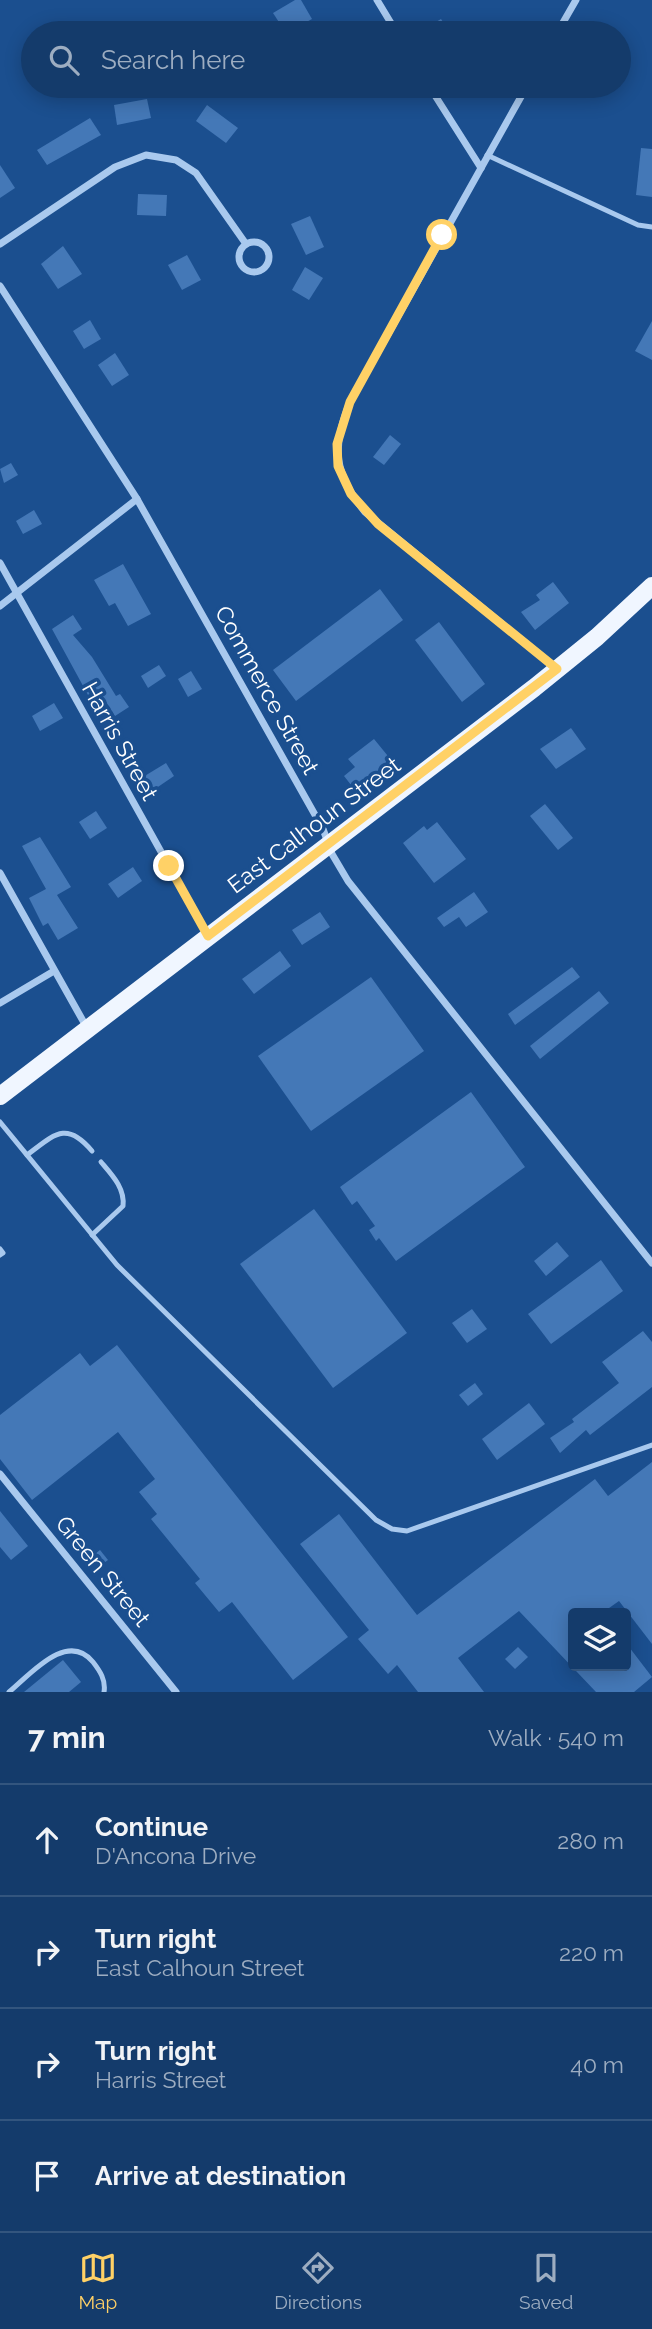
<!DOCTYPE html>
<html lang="en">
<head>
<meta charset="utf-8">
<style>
	:root { --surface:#143b6b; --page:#214673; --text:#f1f3f6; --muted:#9dadc1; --line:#33557e; --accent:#ffd166 }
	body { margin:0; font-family:Raleway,sans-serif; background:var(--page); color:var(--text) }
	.controls { position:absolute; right:21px; bottom:21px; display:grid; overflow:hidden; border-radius:7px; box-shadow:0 4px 18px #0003 }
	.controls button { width:63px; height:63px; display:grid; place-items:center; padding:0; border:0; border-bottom:2px solid var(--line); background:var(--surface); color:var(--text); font:35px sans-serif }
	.stop { position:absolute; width:21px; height:21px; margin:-16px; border:5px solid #ffd166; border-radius:50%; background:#fff }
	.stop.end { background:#ffd166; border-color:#fff; box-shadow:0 2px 7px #0008 }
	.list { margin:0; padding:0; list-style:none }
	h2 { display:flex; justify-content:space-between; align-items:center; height:91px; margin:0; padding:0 28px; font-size:30px }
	h2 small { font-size:23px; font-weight:400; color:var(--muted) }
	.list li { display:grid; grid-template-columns:46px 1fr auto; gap:21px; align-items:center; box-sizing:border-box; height:112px; padding:0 28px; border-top:2px solid var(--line) }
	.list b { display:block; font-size:26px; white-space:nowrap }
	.list p { margin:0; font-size:23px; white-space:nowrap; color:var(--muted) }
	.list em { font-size:23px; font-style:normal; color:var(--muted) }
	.icon { flex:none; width:38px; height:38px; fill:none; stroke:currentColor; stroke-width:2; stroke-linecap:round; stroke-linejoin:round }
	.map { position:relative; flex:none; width:652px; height:1692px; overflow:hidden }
	.search { position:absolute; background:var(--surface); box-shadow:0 4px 18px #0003; left:21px; right:21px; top:21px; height:77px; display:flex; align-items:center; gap:18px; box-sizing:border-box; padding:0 24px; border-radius:38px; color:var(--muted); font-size:26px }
	.sheet { height:539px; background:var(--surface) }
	nav { display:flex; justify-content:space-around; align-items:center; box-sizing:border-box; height:98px; border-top:2px solid var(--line); background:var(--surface); font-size:19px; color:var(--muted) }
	nav a { display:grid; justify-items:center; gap:4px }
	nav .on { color:var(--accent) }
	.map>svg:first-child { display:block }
	.building { fill:#4478b7 }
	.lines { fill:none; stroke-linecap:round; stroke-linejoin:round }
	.lane { stroke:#a9c9ee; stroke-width:5 }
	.street { stroke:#a9c9ee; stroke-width:7 }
	.primary { stroke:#f0f6ff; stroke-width:18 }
	.route { stroke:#ffd166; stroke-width:9 }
	.labels { text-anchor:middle; stroke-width:7; stroke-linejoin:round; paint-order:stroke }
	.street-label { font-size:23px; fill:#fff; stroke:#1b4f8f }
</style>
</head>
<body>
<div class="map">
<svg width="652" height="1692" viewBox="0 0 652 1692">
	<rect width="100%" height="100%" fill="#1b4f8f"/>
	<!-- building -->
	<g class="building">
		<path d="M295,0H301L312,19L286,33L273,13Z"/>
		<path d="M441,19L450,33H417Z"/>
		<path d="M147,99L151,118L117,125L114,105Z"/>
		<path d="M207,105L238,128L226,143L196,121Z"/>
		<path d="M90,118L101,135L47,165L37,150Z"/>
		<path d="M641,148L652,149V197L636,195Z"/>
		<path d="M0,165L15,188L0,198Z"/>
		<path d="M138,194L167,195L166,216L137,215Z"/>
		<path d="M310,216L324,247L306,255L291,224Z"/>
		<path d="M63,246L82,274L58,289L41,264Z"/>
		<path d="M187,255L201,280L182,290L168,265Z"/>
		<path d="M305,267L323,278L309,300L292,290Z"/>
		<path d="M90,320L101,339L84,349L73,331Z"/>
		<path d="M652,321V360L635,351Z"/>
		<path d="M115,353L129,375L112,386L98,365Z"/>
		<path d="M390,435L401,444L384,465L373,457Z"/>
		<path d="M11,463L18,475L4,483L0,469Z"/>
		<path d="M34,510L42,524L23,534L16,521Z"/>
		<path d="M123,564L151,614L128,626L115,603L109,606L94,580Z"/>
		<path d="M553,582L569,603L535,630L521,612L540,600L536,595Z"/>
		<path d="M380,589L403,620L296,701L273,670Z"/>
		<path d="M73,615L82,629L73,635L92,657L116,696L120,694L129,707L115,716L98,689L88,695L52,629Z"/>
		<path d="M439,622L485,684L462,702L415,640Z"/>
		<path d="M159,665L166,676L148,688L141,676Z"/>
		<path d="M191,671L202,689L188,697L178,679Z"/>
		<path d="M54,703L63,718L40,731L32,716Z"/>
		<path d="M571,728L586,749L556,769L540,749Z"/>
		<path d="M374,739L392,761L355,790L344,776L355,767L348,759Z"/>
		<path d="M166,763L174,776L152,791L143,777Z"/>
		<path d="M545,804L573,838L558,850L530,816Z"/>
		<path d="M96,811L107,828L90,839L79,822Z"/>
		<path d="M437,822L466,859L434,883L403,843L424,826L427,830Z"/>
		<path d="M40,837L71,887L57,895L78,928L58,940L48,923L43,926L29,898L46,889L22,846Z"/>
		<path d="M133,867L142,881L118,898L108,884Z"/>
		<path d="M474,892L488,912L466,927L459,917L444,927L437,918Z"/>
		<path d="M320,912L330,927L302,945L292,930Z"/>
		<path d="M280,951L291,966L254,994L242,979Z"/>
		<path d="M572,967L580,977L515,1025L508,1014Z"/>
		<path d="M371,977L424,1051L311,1131L258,1056Z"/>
		<path d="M599,991L609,1003L540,1059L530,1046Z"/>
		<path d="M471,1092L525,1167L396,1261L379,1238L376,1241L369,1230L375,1226L357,1201L352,1205L340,1187Z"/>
		<path d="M314,1209L407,1333L333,1388L240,1264Z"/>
		<path d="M557,1242L569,1256L546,1276L534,1261Z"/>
		<path d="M601,1260L623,1291L551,1344L528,1314Z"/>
		<path d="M472,1309L487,1329L467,1343L452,1323Z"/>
		<path d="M643,1331L652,1342V1387L590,1435L586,1430L560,1453L550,1438L574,1422L572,1419L619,1383L602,1362Z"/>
		<path d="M117,1345L348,1637L293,1680L232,1602L219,1612L195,1583L200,1579L151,1519L157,1514L139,1492L155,1479L118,1432L32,1500L0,1459V1415L80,1353L90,1366Z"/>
		<path d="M475,1383L483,1394L468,1406L459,1395Z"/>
		<path d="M529,1403L545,1424L497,1460L482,1439Z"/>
		<path d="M652,1462V1644L619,1601L602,1613H573V1666H626V1643L652,1677L634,1692H596L519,1611L458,1658L484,1692H418L397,1665L388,1674L358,1639L369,1630L300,1544L339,1514L417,1615L595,1479L608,1496Z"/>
		<path d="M0,1511L28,1546L11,1560L0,1547Z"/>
		<path d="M100,1550L108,1560L97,1568L90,1558Z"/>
		<path d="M518,1647L528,1657L515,1669L505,1659Z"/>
		<path d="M63,1660L81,1682L69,1692H24Z"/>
	</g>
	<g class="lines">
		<!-- lane -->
		<g class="lane">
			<path d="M487,155L638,225L652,227"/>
			<path d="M0,1122L117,1265L376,1520L392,1529L407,1531L652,1445"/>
			<path d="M27,1155C54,1135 66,1120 92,1151"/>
			<path d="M92,1235L123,1206C125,1188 112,1175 101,1162"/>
			<path d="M0,1249L3,1253L0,1255"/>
			<path d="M9,1692C30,1675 67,1630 93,1662C100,1671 106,1680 104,1692"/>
		</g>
		<!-- street -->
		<g class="street">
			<path d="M377,0L397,33"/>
			<path d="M557,33L576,0"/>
			<path d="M429,86L481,168"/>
			<path d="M527,86L350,402C331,448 334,473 365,512L557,669"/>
			<circle cx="254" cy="257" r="15"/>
			<path d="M0,244L115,167L146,155L176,160L196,173L246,244"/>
			<path d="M0,286L137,499L323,829L332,854L348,881L652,1263"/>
			<path d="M0,563L208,936"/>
			<path d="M0,606L137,499"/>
			<path d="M0,873L87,1028"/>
			<path d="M0,1003L54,971"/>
			<path d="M0,1474L176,1692"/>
		</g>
		<!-- primary -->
		<path class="primary" d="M0,1096L534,688L597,637L652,586"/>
	</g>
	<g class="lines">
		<!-- route -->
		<path class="route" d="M169,866L208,936L557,669L378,524L351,494L338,466L337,444L350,402L442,235"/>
	</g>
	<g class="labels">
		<!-- street labels -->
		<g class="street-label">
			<text transform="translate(267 690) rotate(61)" y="8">Commerce Street</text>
			<text transform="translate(120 741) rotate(61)" y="8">Harris Street</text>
			<text transform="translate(314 825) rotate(-37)" y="8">East Calhoun Street</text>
			<text transform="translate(103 1571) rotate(51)" y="8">Green Street</text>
		</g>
	</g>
</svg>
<div class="controls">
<button><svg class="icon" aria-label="layers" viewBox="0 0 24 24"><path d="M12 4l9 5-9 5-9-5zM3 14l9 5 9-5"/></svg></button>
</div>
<div class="stop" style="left:442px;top:235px"></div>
<div class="stop end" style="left:169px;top:866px"></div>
<div class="search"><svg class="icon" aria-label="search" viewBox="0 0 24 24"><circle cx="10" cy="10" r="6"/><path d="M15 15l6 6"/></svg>Search here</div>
</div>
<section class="sheet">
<h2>7 min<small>Walk · 540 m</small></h2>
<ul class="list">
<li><svg class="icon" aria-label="ahead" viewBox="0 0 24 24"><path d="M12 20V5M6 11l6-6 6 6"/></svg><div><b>Continue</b><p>D'Ancona Drive</p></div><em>280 m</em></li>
<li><svg class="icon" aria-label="right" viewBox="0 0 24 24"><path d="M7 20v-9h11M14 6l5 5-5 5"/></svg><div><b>Turn right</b><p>East Calhoun Street</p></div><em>220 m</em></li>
<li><svg class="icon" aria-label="right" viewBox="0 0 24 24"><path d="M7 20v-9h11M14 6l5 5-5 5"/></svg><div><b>Turn right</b><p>Harris Street</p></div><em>40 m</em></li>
<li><svg class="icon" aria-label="arrive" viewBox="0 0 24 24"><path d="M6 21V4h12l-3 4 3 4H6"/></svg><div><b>Arrive at destination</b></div></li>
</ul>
</section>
<nav>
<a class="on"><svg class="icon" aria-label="map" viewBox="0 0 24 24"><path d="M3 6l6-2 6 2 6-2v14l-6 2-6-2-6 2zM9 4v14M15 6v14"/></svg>Map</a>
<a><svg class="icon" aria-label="directions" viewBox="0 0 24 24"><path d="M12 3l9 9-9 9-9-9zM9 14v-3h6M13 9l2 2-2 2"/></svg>Directions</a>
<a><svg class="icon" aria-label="saved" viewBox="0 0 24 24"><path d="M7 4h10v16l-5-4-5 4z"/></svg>Saved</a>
</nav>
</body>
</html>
